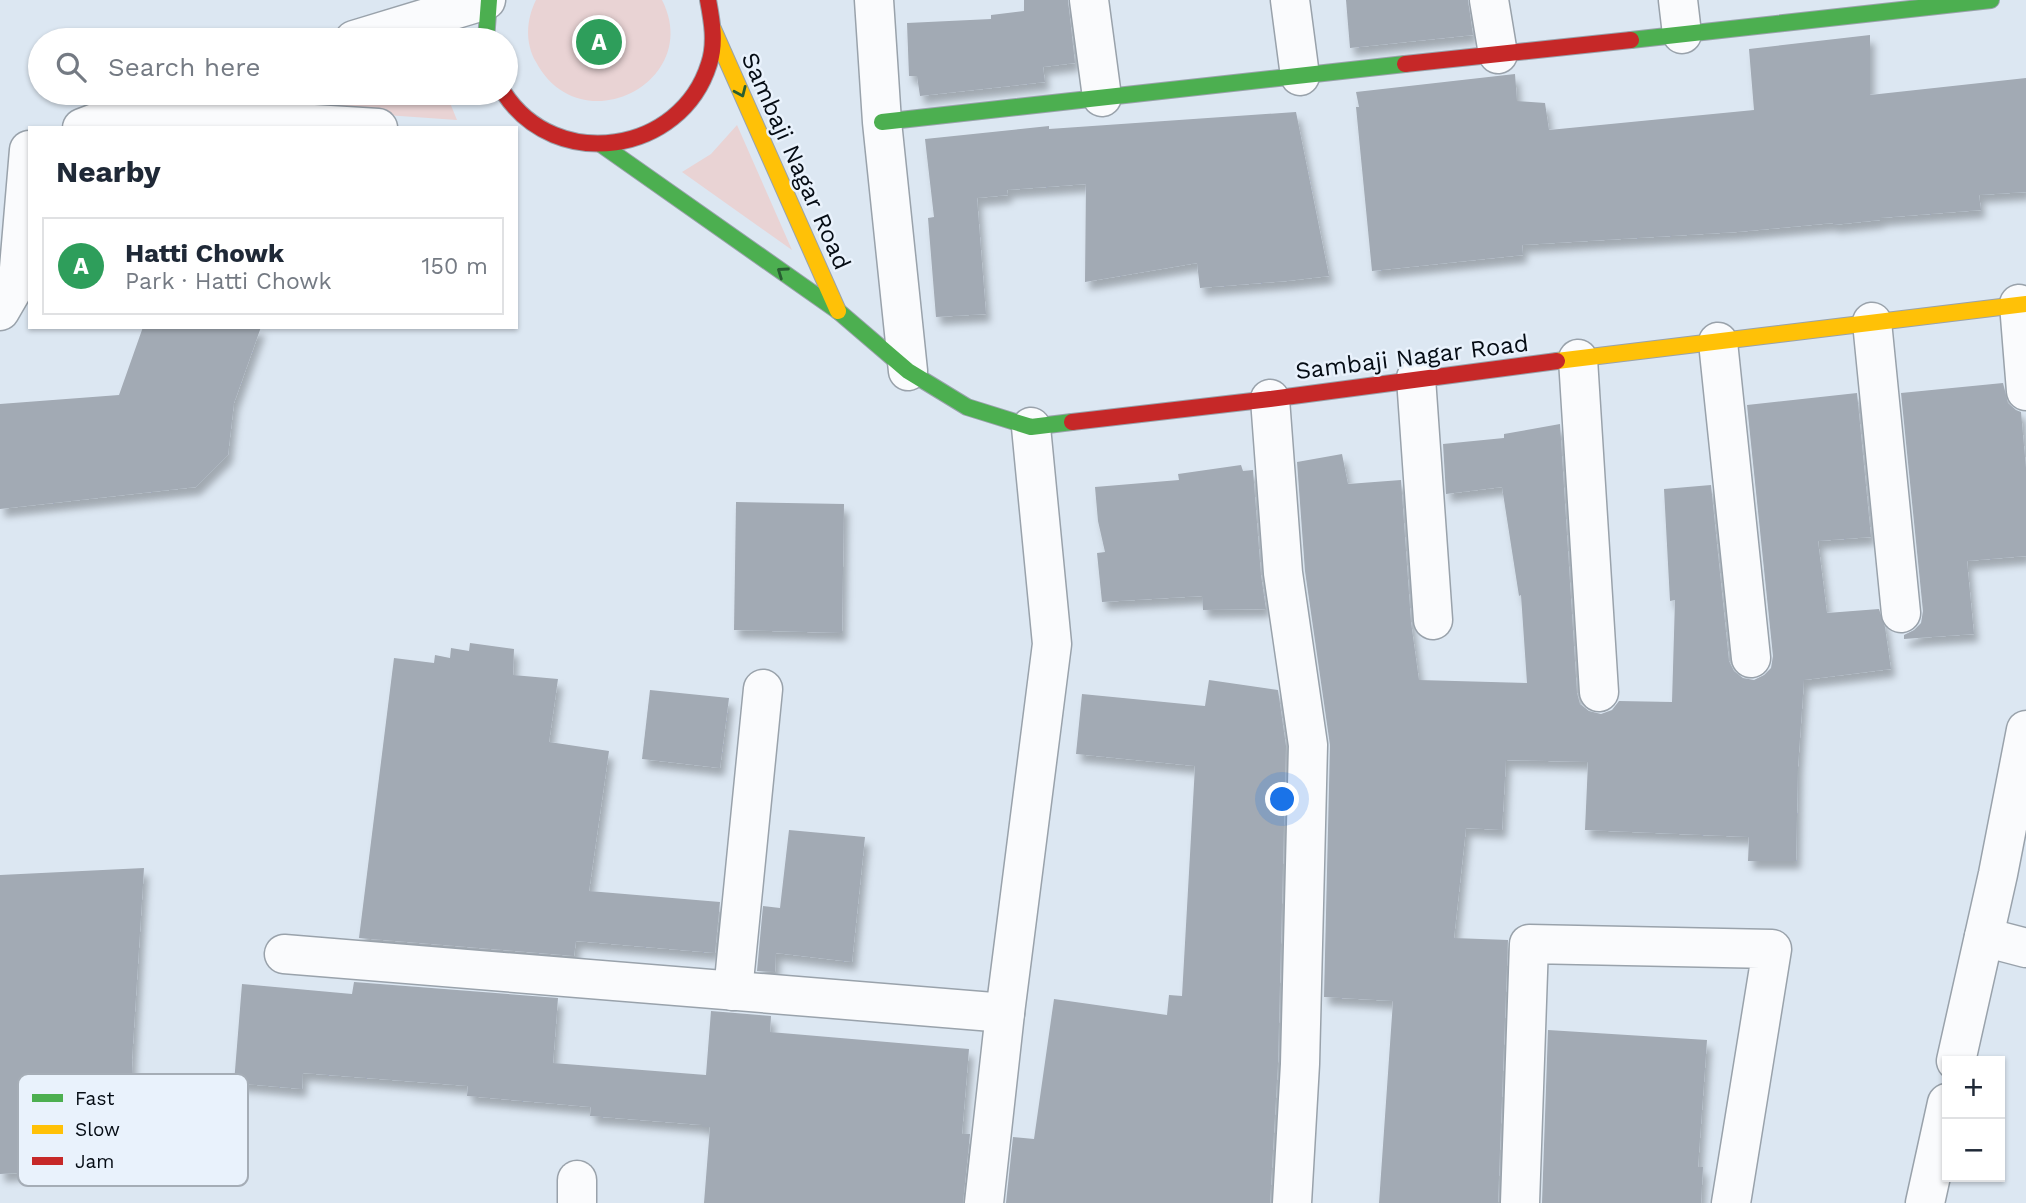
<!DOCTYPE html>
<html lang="en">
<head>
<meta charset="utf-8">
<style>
	:root { --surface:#fff; --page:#f6f6f7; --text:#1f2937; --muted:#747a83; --line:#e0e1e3; --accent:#db2777 }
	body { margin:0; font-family:"Work Sans",sans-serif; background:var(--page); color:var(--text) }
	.controls { position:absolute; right:21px; bottom:21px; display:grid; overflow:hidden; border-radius:0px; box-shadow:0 2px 5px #0004 }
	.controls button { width:63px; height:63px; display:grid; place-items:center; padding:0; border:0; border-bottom:2px solid var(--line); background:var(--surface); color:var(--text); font:35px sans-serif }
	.you { position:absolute; left:1283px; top:800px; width:24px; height:24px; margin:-18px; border:5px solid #fff; border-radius:50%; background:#1a73e8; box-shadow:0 0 0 10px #1a73e833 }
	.badge { display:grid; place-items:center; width:46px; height:46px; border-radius:50%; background:var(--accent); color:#fff; font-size:23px; font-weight:700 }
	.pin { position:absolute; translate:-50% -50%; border:4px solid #fff; box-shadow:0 2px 7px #0006 }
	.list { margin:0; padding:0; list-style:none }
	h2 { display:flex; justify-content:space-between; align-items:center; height:91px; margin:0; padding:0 28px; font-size:30px }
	h2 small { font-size:23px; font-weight:400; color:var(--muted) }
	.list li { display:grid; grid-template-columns:46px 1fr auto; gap:21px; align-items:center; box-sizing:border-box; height:98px; margin:0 14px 14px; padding:0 14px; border:2px solid var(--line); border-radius:0px }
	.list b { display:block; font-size:26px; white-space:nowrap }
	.list p { margin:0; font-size:23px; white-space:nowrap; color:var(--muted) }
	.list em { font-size:23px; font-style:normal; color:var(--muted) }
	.icon { flex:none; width:38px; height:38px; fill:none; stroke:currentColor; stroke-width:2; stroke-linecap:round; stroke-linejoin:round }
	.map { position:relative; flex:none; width:2026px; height:1203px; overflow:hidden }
	.search { position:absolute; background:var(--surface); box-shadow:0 2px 5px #0004; left:28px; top:28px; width:490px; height:77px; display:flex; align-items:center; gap:18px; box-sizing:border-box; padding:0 24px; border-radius:38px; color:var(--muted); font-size:26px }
	.panel { position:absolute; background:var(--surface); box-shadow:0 2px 5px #0004; left:28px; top:126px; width:490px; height:203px; border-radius:0px }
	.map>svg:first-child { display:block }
	.green { fill:#e9d3d4 }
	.building { fill:#a2aab4; filter:url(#shadow) }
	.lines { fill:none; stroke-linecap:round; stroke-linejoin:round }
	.street-casing { stroke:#99a2ab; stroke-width:41 }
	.fast-casing { stroke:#99a2ab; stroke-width:18 }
	.slow-casing { stroke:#99a2ab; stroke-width:18 }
	.jam-casing { stroke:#99a2ab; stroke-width:18 }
	.street { stroke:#fafbfd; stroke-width:38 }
	.fast { stroke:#4caf50; stroke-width:16 }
	.slow { stroke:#ffc107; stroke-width:16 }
	.jam { stroke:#c62828; stroke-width:16 }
	.oneway { stroke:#285e32 }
	.labels { text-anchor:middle; stroke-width:5; stroke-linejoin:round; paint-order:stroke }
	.street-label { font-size:24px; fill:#050c14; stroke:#e9f2fc }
	.key { fill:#e9f2fc; stroke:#a5adb6; stroke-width:2 }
	.key-label { font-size:19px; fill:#050c14 }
</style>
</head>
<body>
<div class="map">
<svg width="2026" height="1203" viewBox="0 0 2026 1203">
	<defs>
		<filter id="shadow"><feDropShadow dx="4.5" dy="8" stdDeviation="3.5" flood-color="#0004"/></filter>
	</defs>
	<rect width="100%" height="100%" fill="#dce7f2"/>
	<!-- green -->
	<g class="green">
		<path d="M536,0H662C704,82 580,145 536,62C525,43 526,20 536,0Z"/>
		<path d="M261,93H446L457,120L214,103Z"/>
		<path d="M737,125L792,250L682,172L711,154Z"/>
	</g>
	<!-- building -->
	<g class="building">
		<path d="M1024,0H1068L1075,63L1043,67L1045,82L920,96L917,76H909L907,23L991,19V15L1024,11Z"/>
		<path d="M1346,0H1468L1473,35L1350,48Z"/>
		<path d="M1870,35V95L2026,78V192L1979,195L1981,210L1880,218V220L1833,225V223L1737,232L1522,245L1523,255L1372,271L1356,107H1359L1356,92L1515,74L1517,101L1545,103L1549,130L1754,110L1749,49Z"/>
		<path d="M1296,112L1329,276L1287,281L1200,288L1197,263L1085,282L1086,184L1007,190L1008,195L977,198L986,314L936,317L928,218L934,217L925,139L1049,126V129Z"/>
		<path d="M143,327H261L234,403L228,455L196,487L0,509V404L119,395Z"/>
		<path d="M2003,383L2008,403L2016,410L2021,412L2026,468V556L1967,561L1974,634L1904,639V635L1914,630L1921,623L1923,611L1901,393Z"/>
		<path d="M1857,393L1871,537L1818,541L1827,613L1879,609L1885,627L1891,669L1804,680L1798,767L1796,861H1748L1749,837L1585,830L1588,762L1506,760L1502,830L1466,828L1454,938L1508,940L1498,1203H1379L1393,1001L1324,997L1330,745L1305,571L1297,462L1342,454L1348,484L1401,480L1411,622L1419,680L1527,683L1521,595L1519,596L1502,487L1446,494L1443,444L1504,438V434L1560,424L1577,693L1580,704L1589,711L1601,714L1612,710L1619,701L1672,702L1675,600L1670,601L1664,489L1711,485L1729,661L1734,671L1743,678L1754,680L1764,675L1771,668L1773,656L1747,405Z"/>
		<path d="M1241,465L1243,471L1253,470L1261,575L1266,609L1203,610L1202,596L1102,602L1097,553L1105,552L1098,521L1095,487L1179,480L1178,474Z"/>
		<path d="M736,502L844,504L842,633L734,630Z"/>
		<path d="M470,643L514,649L513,675L558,679L549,742L609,751L589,891L720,902L715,953L576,941L574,956L359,938L394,658L434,663L435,655L450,658L451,648L469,651Z"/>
		<path d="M1209,680L1278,690L1286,746L1278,1063L1270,1203H1006L1013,1137L1034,1139L1054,999L1167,1015L1169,995L1182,996L1195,766L1076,754L1082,694L1205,706Z"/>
		<path d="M650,690L729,698L720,768L642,759Z"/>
		<path d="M789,830L865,837L852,962L776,953L775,972L757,971L763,906L780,908Z"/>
		<path d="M144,868L132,1060L138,1166L0,1174V875Z"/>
		<path d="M354,982L558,998L553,1063L706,1075L711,1011L771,1016L770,1032L969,1049L962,1134H970L963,1203H704L710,1127H702V1125L590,1116L591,1107L467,1096L468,1086L303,1073L302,1089L234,1083L242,984L352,994Z"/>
		<path d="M1548,1030L1707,1040L1698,1167H1703L1701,1203H1542Z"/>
	</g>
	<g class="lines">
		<defs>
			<g id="street">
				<path d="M874,0L882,122L908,371"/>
				<path d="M1089,0L1102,97"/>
				<path d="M1290,0L1300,76"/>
				<path d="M1489,0L1498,54"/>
				<path d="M1678,0L1682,34"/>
				<path d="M354,40L486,0"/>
				<path d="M121,112L378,128"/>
				<path d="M82,128L145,104"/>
				<path d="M2019,304L2026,391"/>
				<path d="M0,311L18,280L29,150"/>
				<path d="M1872,322L1901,613"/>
				<path d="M1718,342L1751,658"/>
				<path d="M1578,359L1599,692"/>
				<path d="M1416,378L1433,620"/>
				<path d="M1270,399L1283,573L1308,745L1300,1064L1292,1203"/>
				<path d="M1984,937L2026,948"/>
				<path d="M284,954L1005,1013"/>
				<path d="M733,991L763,689"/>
				<path d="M1956,1061L1998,874L2026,730"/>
				<path d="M577,1203V1180"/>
				<path d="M984,1203L1005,1013L1052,644L1031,427"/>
				<path d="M1520,1203L1529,944L1772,949L1731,1203"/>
				<path d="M1925,1203L1947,1103"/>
			</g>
			<g id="fast">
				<path d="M486,40L489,0"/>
				<path d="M1631,40L1991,0"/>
				<path d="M882,122L1405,64"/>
				<path d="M602,145L838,311L908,371L967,407L1031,427L1072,422"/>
			</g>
			<g id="slow">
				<path d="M713,29L838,311"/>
				<path d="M1557,361L2026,304"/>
			</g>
			<g id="jam">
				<path d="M1405,64L1631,40"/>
				<path d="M504,93C556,173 681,154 709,64C716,43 712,21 708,0"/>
				<path d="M1072,422L1270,399L1557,361"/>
			</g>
		</defs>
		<!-- street casing -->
		<use href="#street" class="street-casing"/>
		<!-- fast casing -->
		<use href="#fast" class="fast-casing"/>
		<!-- slow casing -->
		<use href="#slow" class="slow-casing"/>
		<!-- jam casing -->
		<use href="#jam" class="jam-casing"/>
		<!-- street -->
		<use href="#street" class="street"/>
		<!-- fast -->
		<use href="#fast" class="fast"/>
		<!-- slow -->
		<use href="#slow" class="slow"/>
		<!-- jam -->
		<use href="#jam" class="jam"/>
	</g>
	<!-- one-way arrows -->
	<defs><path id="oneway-chevron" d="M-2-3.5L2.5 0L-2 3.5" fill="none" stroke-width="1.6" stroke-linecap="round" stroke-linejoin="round" transform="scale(1.75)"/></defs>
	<g class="oneway">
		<use href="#oneway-chevron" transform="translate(741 92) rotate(66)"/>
		<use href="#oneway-chevron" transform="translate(782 272) rotate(-145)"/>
	</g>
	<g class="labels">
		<!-- street labels -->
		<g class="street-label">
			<text transform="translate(796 161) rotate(66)" y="8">Sambaji Nagar Road</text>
			<text transform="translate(1412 357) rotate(-7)" y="8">Sambaji Nagar Road</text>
		</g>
	</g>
	<!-- legend -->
	<rect x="18" y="1074" width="230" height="112" rx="10" class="key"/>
	<rect x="32" y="1094" width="31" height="8" fill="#4caf50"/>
	<rect x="32" y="1125" width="31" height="9" fill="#ffc107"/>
	<rect x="32" y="1157" width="31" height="8" fill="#c62828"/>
	<g class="key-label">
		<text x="75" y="1105">Fast</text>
		<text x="75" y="1136">Slow</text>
		<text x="75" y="1168">Jam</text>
	</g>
</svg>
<div class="controls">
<button>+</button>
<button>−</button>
</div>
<div class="you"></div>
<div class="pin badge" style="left:599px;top:42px;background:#2e9e5b">A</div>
<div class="search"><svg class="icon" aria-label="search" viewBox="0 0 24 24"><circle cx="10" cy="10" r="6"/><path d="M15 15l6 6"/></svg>Search here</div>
<section class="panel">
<h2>Nearby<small></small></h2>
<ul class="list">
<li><span class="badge" style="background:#2e9e5b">A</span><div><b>Hatti Chowk</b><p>Park · Hatti Chowk</p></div><em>150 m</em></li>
</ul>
</section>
</div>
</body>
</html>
